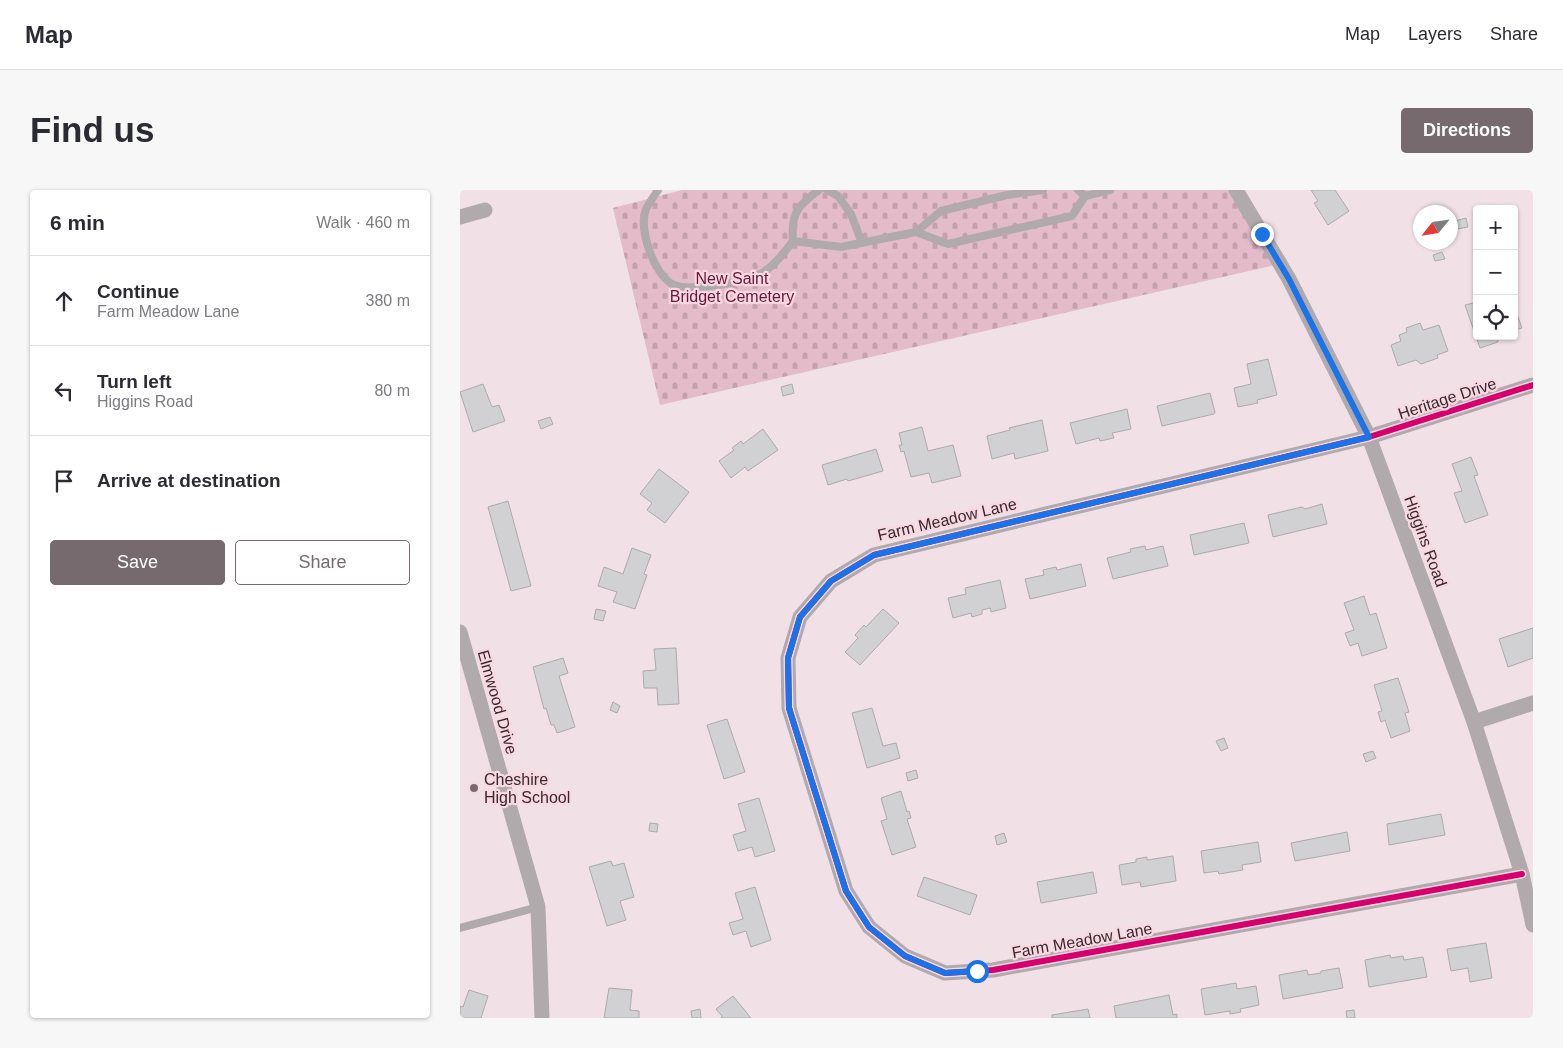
<!DOCTYPE html>
<html lang="en">
<head>
<meta charset="utf-8">
<style>
	:root { --surface:#fff; --page:#f7f7f7; --text:#2b2b33; --muted:#7c7c81; --line:#e1e1e2; --accent:#776a6e }
	body { margin:0; font-family:Arial,sans-serif; background:var(--page); color:var(--text) }
	.controls { position:absolute; right:15px; top:15px; display:grid; overflow:hidden; border-radius:5px; box-shadow:0 1px 4px #0004 }
	.controls button { width:45px; height:45px; display:grid; place-items:center; padding:0; border:0; border-bottom:1px solid var(--line); background:var(--surface); color:var(--text); font:25px sans-serif }
	.compass { position:absolute; left:953px; top:15px; width:45px; height:45px; border-radius:50%; background:var(--surface); box-shadow:0 1px 4px #0004; rotate:240deg }
	.stop { position:absolute; width:15px; height:15px; margin:-11px; border:4px solid #1a73e8; border-radius:50%; background:#fff }
	.stop.end { background:#1a73e8; border-color:#fff; box-shadow:0 1px 5px #0008 }
	.list { margin:0; padding:0; list-style:none }
	h2 { display:flex; justify-content:space-between; align-items:center; height:65px; margin:0; padding:0 20px; font-size:21px }
	h2 small { font-size:16px; font-weight:400; color:var(--muted) }
	.list li { display:grid; grid-template-columns:32px 1fr auto; gap:15px; align-items:center; box-sizing:border-box; height:90px; padding:0 20px; border-top:1px solid var(--line) }
	.list b { display:block; font-size:19px; white-space:nowrap }
	.list p { margin:0; font-size:16px; white-space:nowrap; color:var(--muted) }
	.list em { font-size:16px; font-style:normal; color:var(--muted) }
	.actions { display:flex; gap:10px; padding:15px 20px }
	.actions a { flex:1; padding:11px 0; border:1px solid var(--accent); border-radius:5px; text-align:center; font-size:18px; color:var(--accent) }
	.actions .main { background:var(--accent); color:#fff }
	.icon { flex:none; width:28px; height:28px; fill:none; stroke:currentColor; stroke-width:2; stroke-linecap:round; stroke-linejoin:round }
	.map { position:relative; flex:none; width:1073px; height:828px; overflow:hidden; border-radius:5px }
	header { display:flex; align-items:center; gap:30px; box-sizing:border-box; height:70px; padding:0 25px; background:var(--surface); border-bottom:1px solid var(--line) }
	header strong { font-size:24px }
	nav { display:flex; gap:28px; margin-inline-start:auto; font-size:18px }
	.intro { display:flex; align-items:center; justify-content:space-between; box-sizing:border-box; height:120px; padding:0 30px }
	h1 { margin:0; font-size:35px }
	.button { padding:12px 22px; border-radius:5px; background:var(--accent); color:#fff; font-size:18px; font-weight:700 }
	main { display:flex; gap:30px; padding:0 30px }
	aside { flex:1; background:var(--surface); border-radius:5px; box-shadow:0 1px 4px #0004 }
	.map>svg:first-child { display:block }
	.cemetery { fill:url(#cemetery-stones) }
	.building { fill:#d1d0d2; stroke:#acabac }
	.lines { fill:none; stroke-linecap:round; stroke-linejoin:round }
	.service { stroke:#b1aaac; stroke-width:8 }
	.minor { stroke:#b1aaac; stroke-width:15 }
	.cycleway-casing { stroke:#f9d8e2; stroke-width:9 }
	.cycleway { stroke:#d6006c; stroke-width:6 }
	.route { stroke:#1a73e8; stroke-width:6 }
	.poi-dot { fill:#776a6e; stroke:#f9d8e2; stroke-width:2 }
	.labels { text-anchor:middle; stroke-width:4.5; stroke-linejoin:round; paint-order:stroke }
	.park-label { font-size:16px; fill:#6a163c; stroke:#f9d8e2 }
	.street-label { font-size:16px; fill:#362a2e; stroke:#f9d8e2 }
	.poi-label { font-size:16px; fill:#362a2e; stroke:#f9d8e2; text-anchor:start }
</style>
</head>
<body>
<header>
<strong>Map</strong>
<nav><a>Map</a><a>Layers</a><a>Share</a></nav>
</header>
<div class="intro"><h1>Find us</h1><a class="button">Directions</a></div>
<main>
<aside>
<h2>6 min<small>Walk · 460 m</small></h2>
<ul class="list">
<li><svg class="icon" aria-label="ahead" viewBox="0 0 24 24"><path d="M12 20V5M6 11l6-6 6 6"/></svg><div><b>Continue</b><p>Farm Meadow Lane</p></div><em>380 m</em></li>
<li><svg class="icon" aria-label="left" viewBox="0 0 24 24"><path d="M17 20v-9H6M10 6l-5 5 5 5"/></svg><div><b>Turn left</b><p>Higgins Road</p></div><em>80 m</em></li>
<li><svg class="icon" aria-label="arrive" viewBox="0 0 24 24"><path d="M6 21V4h12l-3 4 3 4H6"/></svg><div><b>Arrive at destination</b></div></li>
</ul>
<div class="actions"><a class="main">Save</a><a>Share</a></div>
</aside>
<div class="map">
<svg width="1073" height="828" viewBox="0 0 1073 828">
	<defs>
		<pattern id="cemetery-stones" width="16" height="16" patternUnits="userSpaceOnUse" patternTransform="scale(1.25)"><rect width="16" height="16" fill="#e4bbc8"/><path d="M2 7V4a2 2 0 0 1 4 0v3zM10 15v-3a2 2 0 0 1 4 0v3z" fill="#c4a1ac"/></pattern>
	</defs>
	<rect width="100%" height="100%" fill="#f1e0e5"/>
	<!-- cemetery -->
	<path class="cemetery" d="M222,0H780L828,72L200,215L153,18Z"/>
	<!-- building -->
	<g class="building">
		<path d="M851,0H875L889,21L868,35L854,13L858,11Z"/>
		<path d="M1006,28L1008,37L997,39L995,31Z"/>
		<path d="M982,62L985,69L975,71L973,65Z"/>
		<path d="M1017,112V146H1037L1038,152L1020,158L1005,115Z"/>
		<path d="M1054,116L1062,138L1054,140Z"/>
		<path d="M960,133L963,140L979,135L988,161L977,165L978,168L961,174L956,170L938,176L931,155L941,151L939,145L947,142L946,138Z"/>
		<path d="M808,169L817,205L797,210L798,213L778,217L774,198L791,194L787,174Z"/>
		<path d="M23,194L32,217L39,215L45,231L13,242L0,202Z"/>
		<path d="M332,194L334,203L323,206L321,197Z"/>
		<path d="M750,203L755,222L754,224L702,236L697,216Z"/>
		<path d="M667,219L671,239L652,243L654,248L640,251L639,248L616,254L610,233Z"/>
		<path d="M90,227L93,234L81,239L78,231Z"/>
		<path d="M582,230L588,261L555,269L554,263L532,269L527,246L550,240L549,238Z"/>
		<path d="M462,237L468,261L493,255L501,286L472,293L469,283L451,287L444,261L441,262L439,255H442L439,243Z"/>
		<path d="M303,239L318,260L288,281L285,277L271,288L259,271L274,260L272,258L281,251L283,254Z"/>
		<path d="M416,259L423,281L388,291L387,289L368,295L362,275Z"/>
		<path d="M1011,267L1018,285L1014,286L1028,325L1005,333L994,303L1002,301L992,274Z"/>
		<path d="M199,279L229,302L205,333L187,320L192,313L180,304Z"/>
		<path d="M48,311L71,396L51,401L28,317Z"/>
		<path d="M862,314L867,334L813,347L808,325L842,317L845,319Z"/>
		<path d="M784,333L789,353L734,365L730,345Z"/>
		<path d="M685,356L686,360L703,356L708,376L653,389L647,368L671,362L670,359Z"/>
		<path d="M172,358L191,365L184,384L187,385L175,419L153,412L157,402L138,396L144,377L163,384Z"/>
		<path d="M621,374L626,396L570,409L565,389L584,385L583,380L596,377L597,380Z"/>
		<path d="M540,390L546,418L531,422L530,418L522,420V424L512,427L511,423L493,428L488,408L506,404L505,398Z"/>
		<path d="M904,406L910,425L916,423L927,458L902,466L898,453L890,456L885,443L894,440L884,413Z"/>
		<path d="M136,419L146,421L143,431L134,429Z"/>
		<path d="M423,419L439,433L400,475L385,462L398,448L395,445L404,435L406,437Z"/>
		<path d="M1073,438V468L1048,477L1039,449Z"/>
		<path d="M216,458L219,514L198,515L197,498H184L183,481L196,480L194,459Z"/>
		<path d="M103,468L108,483L99,486L115,537L97,543L94,535H91L86,518L84,519L73,477Z"/>
		<path d="M938,488L949,522L945,523L950,541L931,548L925,530L921,532L918,522L922,521L914,495Z"/>
		<path d="M153,512L160,516L157,523L150,520Z"/>
		<path d="M412,518L423,556L436,553L440,568L407,578L392,523Z"/>
		<path d="M267,529L285,582L264,589L247,535Z"/>
		<path d="M764,548L768,558L761,561L756,551Z"/>
		<path d="M913,561L916,568L906,572L903,564Z"/>
		<path d="M456,580L458,588L448,591L446,583Z"/>
		<path d="M441,601L447,622L449,621L451,628L447,629L456,657L432,665L421,631L427,629L421,608Z"/>
		<path d="M299,608L315,661L295,667L292,657L278,661L273,645L286,641L278,614Z"/>
		<path d="M981,624L985,645L929,655L927,634Z"/>
		<path d="M190,633L198,634L197,642L189,641Z"/>
		<path d="M887,642L890,661L835,671L831,653Z"/>
		<path d="M544,643L547,652L537,655L535,646Z"/>
		<path d="M798,652L801,672L782,675L783,680L759,684L758,681L744,683L741,661Z"/>
		<path d="M713,666L716,691L681,697L680,692L662,695L659,675L676,672V669L687,667V670Z"/>
		<path d="M151,671L153,676L164,673L174,707L160,711L166,730L147,736L129,677Z"/>
		<path d="M633,682L637,703L581,713L577,692Z"/>
		<path d="M464,687L517,705L510,725L457,706Z"/>
		<path d="M295,697L311,750L291,757L286,741L273,745L269,733L283,729L275,703Z"/>
		<path d="M1026,753L1032,788L1010,792L1008,778L991,781L987,759Z"/>
		<path d="M930,765L931,768L943,766L944,770L963,767L967,787L909,797L905,770Z"/>
		<path d="M879,778L883,798L823,809L819,785L847,780L848,785L861,783V781Z"/>
		<path d="M776,793L777,799L796,796L799,815L780,819L781,822L770,824V821L745,825L741,799Z"/>
		<path d="M149,798L172,800L170,820L179,821V828H144Z"/>
		<path d="M9,800L28,806L21,828H0V816L3,817Z"/>
		<path d="M709,805L713,825L717,824V828H656L654,816Z"/>
		<path d="M273,806L291,828H261L262,826L256,819Z"/>
		<path d="M240,819L241,828H232L231,821Z"/>
		<path d="M628,819L630,828H592V825Z"/>
		<path d="M894,820L895,828H887L886,821Z"/>
	</g>
	<g class="lines">
		<!-- service -->
		<g class="service">
			<path d="M198,0C194,6 189,13 186,19C178,39 194,84 212,94C228,103 286,92 302,83C315,75 324,63 333,51L381,57L456,42L481,21L547,5L583,0"/>
			<path d="M367,0L378,6L391,24L402,53"/>
			<path d="M618,0L625,6L650,0"/>
			<path d="M456,42L488,54L612,26L625,6"/>
			<path d="M333,51C331,23 337,16 359,0"/>
			<path d="M0,738L78,717"/>
		</g>
		<!-- minor -->
		<g class="minor">
			<path d="M776,0L829,89L909,247L1014,532L1062,684L1073,735"/>
			<path d="M0,27L25,20"/>
			<path d="M0,442L78,717L82,828"/>
			<path d="M1014,532L1073,513"/>
			<path d="M1062,684L533,780L485,783L445,766L409,737L386,701L329,518L328,468L340,427L371,391L414,365L909,247L1073,195"/>
		</g>
		<defs>
			<path id="cycleway" d="M1062,684L533,780L485,783L445,766L409,737L386,701L329,518L328,468L340,427L371,391L414,365L909,247L1073,195"/>
		</defs>
		<!-- cycleway casing -->
		<use href="#cycleway" class="cycleway-casing"/>
		<!-- cycleway -->
		<use href="#cycleway" class="cycleway"/>
	</g>
	<g class="lines">
		<!-- route -->
		<path class="route" d="M517,781L485,783L445,766L409,737L386,701L329,518L328,468L340,427L371,391L414,365L909,247L829,89L802,44"/>
	</g>
	<!-- markers -->
	<circle class="poi-dot" cx="14" cy="598" r="5"/>
	<g class="labels">
		<!-- park labels -->
		<g class="park-label">
			<text x="272" y="94">New Saint<tspan x="272" dy="18">Bridget Cemetery</tspan></text>
		</g>
		<!-- street labels -->
		<g class="street-label">
			<text transform="translate(987 208) rotate(-18)" y="6">Heritage Drive</text>
			<text transform="translate(487 329) rotate(-13)" y="6">Farm Meadow Lane</text>
			<text transform="translate(966 351) rotate(70)" y="6">Higgins Road</text>
			<text transform="translate(38 512) rotate(74)" y="6">Elmwood Drive</text>
			<text transform="translate(622 750) rotate(-10)" y="6">Farm Meadow Lane</text>
		</g>
		<!-- poi labels -->
		<g class="poi-label">
			<text x="24" y="595">Cheshire<tspan x="24" dy="18">High School</tspan></text>
		</g>
	</g>
</svg>
<div class="controls">
<button>+</button>
<button>−</button>
<button><svg class="icon" aria-label="locate" viewBox="0 0 24 24"><circle cx="12" cy="12" r="6"/><path d="M12 2v4M12 18v4M2 12h4M18 12h4"/></svg></button>
</div>
<svg class="compass" viewBox="-18 -18 36 36"><path d="M0-13l5 13h-10z" fill="#e53935"/><path d="M0 13l5-13h-10z" fill="#7c7c81"/></svg>
<div class="stop" style="left:517px;top:781px"></div>
<div class="stop end" style="left:802px;top:44px"></div>
</div>
</main>
</body>
</html>
